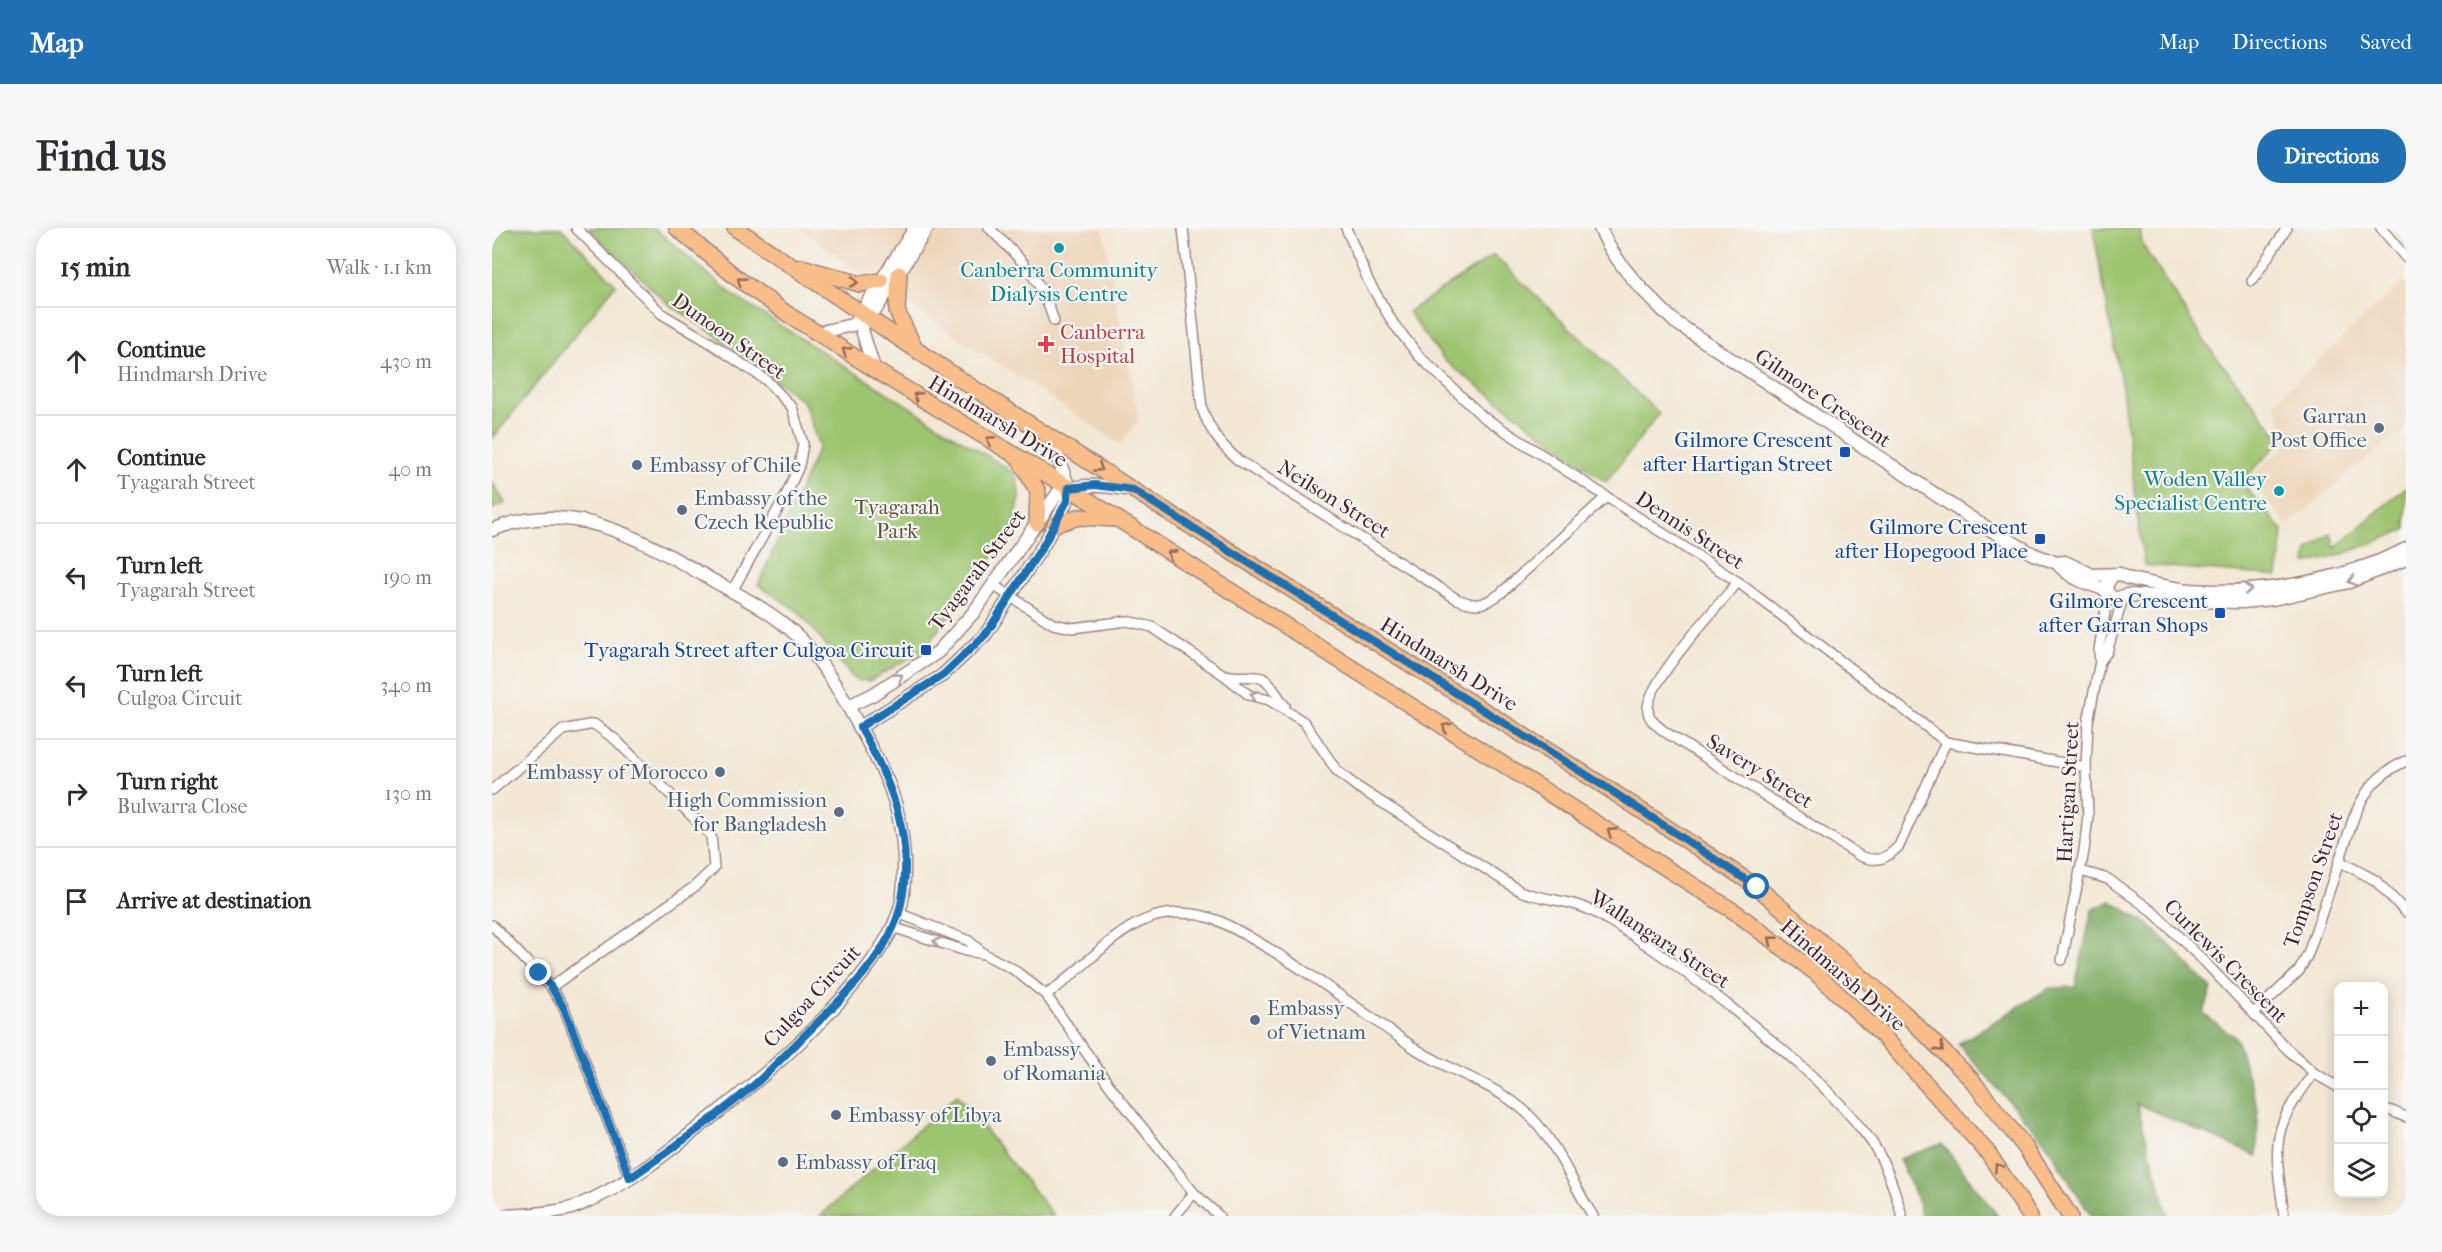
<!DOCTYPE html>
<html lang="en">
<head>
<meta charset="utf-8">
<style>
	:root { --surface:#fff; --page:#f7f7f7; --text:#2b2b33; --muted:#7c7c81; --line:#e1e1e2; --accent:#1f6fb2 }
	body { margin:0; font-family:"IM FELL French Canon",serif; background:var(--page); color:var(--text) }
	.controls { position:absolute; right:18px; bottom:18px; display:grid; overflow:hidden; border-radius:12px; box-shadow:0 3px 15px #0003 }
	.controls button { width:54px; height:54px; display:grid; place-items:center; padding:0; border:0; border-bottom:2px solid var(--line); background:var(--surface); color:var(--text); font:30px sans-serif }
	.stop { position:absolute; width:18px; height:18px; margin:-14px; border:4px solid #1f6fb2; border-radius:50%; background:#fff }
	.stop.end { background:#1f6fb2; border-color:#fff; box-shadow:0 2px 6px #0008 }
	.list { margin:0; padding:0; list-style:none }
	h2 { display:flex; justify-content:space-between; align-items:center; height:78px; margin:0; padding:0 24px; font-size:26px }
	h2 small { font-size:20px; font-weight:400; color:var(--muted) }
	.list li { display:grid; grid-template-columns:39px 1fr auto; gap:18px; align-items:center; box-sizing:border-box; height:108px; padding:0 24px; border-top:2px solid var(--line) }
	.list b { display:block; font-size:22px; white-space:nowrap }
	.list p { margin:0; font-size:20px; white-space:nowrap; color:var(--muted) }
	.list em { font-size:20px; font-style:normal; color:var(--muted) }
	.icon { flex:none; width:33px; height:33px; fill:none; stroke:currentColor; stroke-width:2; stroke-linecap:round; stroke-linejoin:round }
	.map { position:relative; flex:none; width:1914px; height:988px; overflow:hidden; border-radius:24px }
	header { display:flex; align-items:center; gap:36px; box-sizing:border-box; height:84px; padding:0 30px; background:var(--accent); color:#fff }
	header strong { font-size:28px }
	nav { display:flex; gap:33px; margin-inline-start:auto; font-size:21px }
	.intro { display:flex; align-items:center; justify-content:space-between; box-sizing:border-box; height:144px; padding:0 36px }
	h1 { margin:0; font-size:42px }
	.button { padding:15px 27px; border-radius:24px; background:var(--accent); color:#fff; font-size:21px; font-weight:700 }
	main { display:flex; gap:36px; padding:0 36px }
	aside { flex:1; background:var(--surface); border-radius:24px; box-shadow:0 3px 15px #0003 }
	.map>svg:first-child { display:block }
	.built { fill:#eed6bb }
	.green { fill:#9dc46f; stroke:#74724d; stroke-width:1.5 }
	.forest { fill:#7eaa62; stroke:#646446; stroke-width:1.5 }
	.lines { fill:none; stroke-linecap:round; stroke-linejoin:round }
	.minor-casing { stroke:#9e8480; stroke-width:12 }
	.tertiary-casing { stroke:#9e8480; stroke-width:15 }
	.primary-casing { stroke:#9e8480; stroke-width:18 }
	.minor { stroke:#fff; stroke-width:9 }
	.tertiary { stroke:#fff; stroke-width:12 }
	.primary { stroke:#f8bd88; stroke-width:15 }
	.oneway { stroke:#986655 }
	.oneway2 { stroke:#ae9aa0 }
	.route { stroke:#1f6fb2; stroke-width:8 }
	.culture-dot { fill:#0f9aa8; stroke:#f6f6f2; stroke-width:2 }
	.health-dot { fill:#e0444e; stroke:#f6f6f2; stroke-width:2 }
	.service-dot { fill:#5c6f8a; stroke:#f6f6f2; stroke-width:2 }
	.transit-dot { fill:#1a4fb4; stroke:#f6f6f2; stroke-width:2 }
	.labels { text-anchor:middle; stroke-width:4.5; stroke-linejoin:round; paint-order:stroke }
	.culture-label { font-size:21px; fill:#0d838f; stroke:#f6f6f2 }
	.health-label { font-size:21px; fill:#be3a42; stroke:#f6f6f2; text-anchor:start }
	.street-label { font-size:21px; fill:#4a1f2b; stroke:#f6f6f2 }
	.service-label { font-size:21px; fill:#4e5e75; stroke:#f6f6f2; text-anchor:start }
	.transit-label { font-size:21px; fill:#164399; stroke:#f6f6f2; text-anchor:end }
	.park-label { font-size:21px; fill:#63513f; stroke:#f6f6f2 }
</style>
</head>
<body>
<header>
<strong>Map</strong>
<nav><a>Map</a><a>Directions</a><a>Saved</a></nav>
</header>
<div class="intro"><h1>Find us</h1><a class="button">Directions</a></div>
<main>
<aside>
<h2>15 min<small>Walk · 1.1 km</small></h2>
<ul class="list">
<li><svg class="icon" aria-label="ahead" viewBox="0 0 24 24"><path d="M12 20V5M6 11l6-6 6 6"/></svg><div><b>Continue</b><p>Hindmarsh Drive</p></div><em>430 m</em></li>
<li><svg class="icon" aria-label="ahead" viewBox="0 0 24 24"><path d="M12 20V5M6 11l6-6 6 6"/></svg><div><b>Continue</b><p>Tyagarah Street</p></div><em>40 m</em></li>
<li><svg class="icon" aria-label="left" viewBox="0 0 24 24"><path d="M17 20v-9H6M10 6l-5 5 5 5"/></svg><div><b>Turn left</b><p>Tyagarah Street</p></div><em>190 m</em></li>
<li><svg class="icon" aria-label="left" viewBox="0 0 24 24"><path d="M17 20v-9H6M10 6l-5 5 5 5"/></svg><div><b>Turn left</b><p>Culgoa Circuit</p></div><em>340 m</em></li>
<li><svg class="icon" aria-label="right" viewBox="0 0 24 24"><path d="M7 20v-9h11M14 6l5 5-5 5"/></svg><div><b>Turn right</b><p>Bulwarra Close</p></div><em>130 m</em></li>
<li><svg class="icon" aria-label="arrive" viewBox="0 0 24 24"><path d="M6 21V4h12l-3 4 3 4H6"/></svg><div><b>Arrive at destination</b></div></li>
</ul>
</aside>
<div class="map">
<svg width="1914" height="988" viewBox="0 0 1914 988">
	<rect width="100%" height="100%" fill="#f6f6f2"/>
	<filter id="ink" filterUnits="userSpaceOnUse"><feTurbulence type="fractalNoise" baseFrequency=".0167" numOctaves="2"/><feDisplacementMap in="SourceGraphic" scale="12" xChannelSelector="R" yChannelSelector="G"/><feConvolveMatrix kernelMatrix="1 2 1 2 8 2 1 2 1" color-interpolation-filters="sRGB"/></filter>
	<filter id="wash" filterUnits="userSpaceOnUse"><feTurbulence type="fractalNoise" baseFrequency=".008" numOctaves="4" result="noise"/><feDisplacementMap in="SourceGraphic" scale="24" xChannelSelector="R" yChannelSelector="G"/><feGaussianBlur stdDeviation="1.35" result="paint"/><feColorMatrix in="noise" values="0 0 0 0 0 0 0 0 0 0 0 0 0 0 0 0 0 1.4 0 .05"/><feComposite in="paint" operator="in"/></filter>
	<g filter="url(#wash)">
		<rect width="100%" height="100%" fill="#f3e8d5"/>
		<!-- built -->
		<g class="built">
			<path d="M308,0H611L647,192L628,216L361,40Z"/>
			<path d="M1911,53L1914,56V200L1861,241L1796,298L1756,250L1797,215L1782,174Z"/>
		</g>
		<!-- green -->
		<g class="green">
			<path d="M0,0H69L124,56L0,211Z"/>
			<path d="M96,0H162L245,70L524,246L528,271L519,304L431,423L377,453L363,452L306,383L266,357L327,218L312,174L221,105L175,75Z"/>
			<path d="M1601,0H1647L1651,18L1715,117L1790,212L1749,254L1791,303L1786,348L1652,337L1630,160Z"/>
			<path d="M1002,27L1167,186L1114,254L953,133L916,84Z"/>
			<path d="M0,254L13,275L0,281Z"/>
			<path d="M1914,259V302L1846,328L1814,336L1816,323L1839,305L1843,320Z"/>
			<path d="M465,867L562,988H328Z"/>
		</g>
		<!-- forest -->
		<g class="forest">
			<path d="M1619,673L1659,698L1720,761L1711,786L1744,810L1766,882L1765,928L1645,876L1676,988H1599L1553,914L1466,816L1557,760L1583,759L1600,682Z"/>
			<path d="M1450,916L1506,988H1429L1426,973L1407,931Z"/>
		</g>
	</g>
	<g filter="url(#ink)">
		<g class="lines">
			<defs>
				<g id="minor">
					<path d="M84,0L170,86L217,114L274,152L300,179L311,216L307,238L294,267L240,363"/>
					<path d="M497,0C529,31 548,48 562,93"/>
					<path d="M691,0L710,180C717,202 728,216 746,232L965,371C985,379 990,378 1008,366L1114,269"/>
					<path d="M854,0L877,54L901,95L927,128L990,188L1246,354L1454,514L1594,539"/>
					<path d="M1889,0L1914,30"/>
					<path d="M1760,53L1795,0"/>
					<path d="M1246,354C1227,377 1152,457 1156,483C1157,493 1166,498 1173,504L1368,628C1386,635 1394,631 1407,618L1454,514"/>
					<path d="M501,357L561,396L581,400L635,393L660,399L732,447L757,467L777,472L812,494L845,543L864,558L1028,663C1054,673 1082,672 1106,686C1152,712 1196,746 1237,778C1287,818 1337,858 1376,909C1393,931 1403,962 1410,988"/>
					<path d="M1608,433L1615,424L1631,370"/>
					<path d="M734,447C744,450 767,447 772,451C780,456 786,470 793,478"/>
					<path d="M0,562L71,502L102,496L124,512L219,607L222,640L202,659L59,759"/>
					<path d="M1847,633L1883,652L1914,684"/>
					<path d="M1589,643L1616,651L1660,683L1712,733L1794,820L1822,845L1846,859"/>
					<path d="M406,685L477,713L492,726L521,741L554,767L617,857L702,965L727,988"/>
					<path d="M0,697L59,759L72,780L138,950"/>
					<path d="M400,699L474,723L492,726"/>
					<path d="M1570,732L1592,623L1596,588L1594,539L1596,494L1608,433L1607,422L1616,366"/>
					<path d="M554,767C611,728 646,662 727,693C796,727 857,775 921,819C959,845 1009,857 1041,891C1065,916 1082,959 1101,988"/>
					<path d="M1762,785L1807,743L1816,726L1862,589C1874,560 1886,546 1914,533"/>
					<path d="M1892,880L1914,889"/>
					<path d="M683,988L702,965"/>
					<path d="M1792,988C1789,958 1779,921 1792,892C1799,875 1811,860 1822,845"/>
				</g>
				<g id="tertiary">
					<path d="M1108,0C1124,38 1154,66 1183,94L1485,294L1541,326L1565,335L1573,334L1600,347L1628,346L1635,350C1656,355 1678,360 1699,362C1770,367 1850,353 1914,321"/>
					<path d="M325,105L360,97L384,81L435,0"/>
					<path d="M382,141L370,102L375,75L423,0"/>
					<path d="M0,302C81,268 152,313 220,352C254,371 290,389 316,419C335,442 350,467 364,493C392,542 409,572 412,630C412,644 413,662 409,677C392,744 283,840 229,882C189,913 149,948 103,970C95,973 85,979 76,981C52,986 25,988 0,988"/>
					<path d="M1565,335C1578,351 1596,356 1615,362"/>
					<path d="M1620,348L1614,358L1616,366L1623,371L1635,367L1660,368L1696,373L1750,374L1781,371L1857,354L1914,331"/>
					<path d="M356,478L380,467L446,424L482,384L566,265C590,254 614,258 639,262"/>
					<path d="M368,499L451,447L494,406L552,316L575,273L577,260L558,208"/>
				</g>
				<g id="primary">
					<path d="M185,0L245,50L297,87L399,152L577,260L1243,684L1324,745L1391,808L1496,925L1538,988"/>
					<path d="M243,0L475,156L641,262L1112,558L1265,659L1412,785L1479,851L1533,919L1578,988"/>
					<path d="M309,39L368,56L389,53"/>
					<path d="M407,46L405,83L421,117"/>
					<path d="M528,232L546,264L545,295"/>
					<path d="M563,296L587,289L624,291"/>
				</g>
			</defs>
			<!-- minor casing -->
			<use href="#minor" class="minor-casing"/>
			<!-- tertiary casing -->
			<use href="#tertiary" class="tertiary-casing"/>
			<!-- primary casing -->
			<use href="#primary" class="primary-casing"/>
			<!-- minor -->
			<use href="#minor" class="minor"/>
			<!-- tertiary -->
			<use href="#tertiary" class="tertiary"/>
			<!-- primary -->
			<use href="#primary" class="primary"/>
		</g>
		<!-- one-way arrows -->
		<defs><path id="oneway-chevron" d="M-2-3.5L2.5 0L-2 3.5" fill="none" stroke-width="1.6" stroke-linecap="round" stroke-linejoin="round" transform="scale(1.5)"/></defs>
		<g class="oneway">
			<use href="#oneway-chevron" transform="translate(249 53) rotate(-143)"/>
			<use href="#oneway-chevron" transform="translate(362 54) rotate(11)"/>
			<use href="#oneway-chevron" transform="translate(354 123) rotate(-147)"/>
			<use href="#oneway-chevron" transform="translate(425 168) rotate(-150)"/>
			<use href="#oneway-chevron" transform="translate(498 212) rotate(-148)"/>
			<use href="#oneway-chevron" transform="translate(607 240) rotate(33)"/>
			<use href="#oneway-chevron" transform="translate(679 326) rotate(-147)"/>
			<use href="#oneway-chevron" transform="translate(954 499) rotate(-148)"/>
			<use href="#oneway-chevron" transform="translate(1119 604) rotate(-147)"/>
			<use href="#oneway-chevron" transform="translate(1280 712) rotate(-142)"/>
			<use href="#oneway-chevron" transform="translate(1448 820) rotate(44)"/>
			<use href="#oneway-chevron" transform="translate(1506 939) rotate(-124)"/>
		</g>
		<g class="oneway2">
			<use href="#oneway-chevron" transform="translate(1860 353) rotate(163)"/>
			<use href="#oneway-chevron" transform="translate(1756 361) rotate(-4)"/>
			<use href="#oneway-chevron" transform="translate(407 449) rotate(-33)"/>
			<use href="#oneway-chevron" transform="translate(762 467) rotate(-161)"/>
			<use href="#oneway-chevron" transform="translate(445 714) rotate(-162)"/>
		</g>
	</g>
	<g class="lines" filter="url(#ink)">
		<!-- route -->
		<path class="route" d="M47,745L59,759L72,780L138,950C180,921 223,890 262,857C282,839 301,819 320,800C353,768 400,722 409,676C423,611 399,553 368,499L451,447L494,406L552,316L575,273L577,260L603,257L641,262L1112,558L1265,659"/>
	</g>
	<!-- markers -->
	<g class="culture-dot">
		<circle cx="567" cy="20" r="6"/>
		<circle cx="1787" cy="263" r="6"/>
	</g>
	<path class="health-dot" d="M551 107h6v6h6v6h-6v6h-6v-6h-6v-6h6z"/>
	<g class="service-dot">
		<circle cx="1887" cy="200" r="6"/>
		<circle cx="145" cy="237" r="6"/>
		<circle cx="190" cy="282" r="6"/>
		<circle cx="228" cy="544" r="6"/>
		<circle cx="347" cy="584" r="6"/>
		<circle cx="763" cy="792" r="6"/>
		<circle cx="499" cy="833" r="6"/>
		<circle cx="344" cy="887" r="6"/>
		<circle cx="291" cy="934" r="6"/>
	</g>
	<g class="transit-dot">
		<rect x="1347" y="218" width="12" height="12" rx="3"/>
		<rect x="1542" y="305" width="12" height="12" rx="3"/>
		<rect x="1722" y="379" width="12" height="12" rx="3"/>
		<rect x="428" y="416" width="12" height="12" rx="3"/>
	</g>
	<g class="labels">
		<!-- culture labels -->
		<g class="culture-label">
			<text x="567" y="49">Canberra Community<tspan x="567" dy="24">Dialysis Centre</tspan></text>
			<text x="1775" y="258" text-anchor="end">Woden Valley<tspan x="1775" dy="24">Specialist Centre</tspan></text>
		</g>
		<!-- health labels -->
		<g class="health-label">
			<text x="568" y="111">Canberra<tspan x="568" dy="24">Hospital</tspan></text>
		</g>
		<!-- street labels -->
		<g class="street-label">
			<text transform="translate(237 108) rotate(35)" y="7">Dunoon Street</text>
			<text transform="translate(1331 170) rotate(34)" y="7">Gilmore Crescent</text>
			<text transform="translate(506 193) rotate(31)" y="7">Hindmarsh Drive</text>
			<text transform="translate(842 271) rotate(32)" y="7">Neilson Street</text>
			<text transform="translate(1198 302) rotate(33)" y="7">Dennis Street</text>
			<text transform="translate(485 342) rotate(-53)" y="7">Tyagarah Street</text>
			<text transform="translate(957 436) rotate(32)" y="7">Hindmarsh Drive</text>
			<text transform="translate(1268 543) rotate(32)" y="7">Savery Street</text>
			<text transform="translate(1576 564) rotate(-87)" y="7">Hartigan Street</text>
			<text transform="translate(1821 652) rotate(-71)" y="7">Tompson Street</text>
			<text transform="translate(1168 711) rotate(33)" y="7">Wallangara Street</text>
			<text transform="translate(1734 733) rotate(45)" y="7">Curlewis Crescent</text>
			<text transform="translate(1351 747) rotate(41)" y="7">Hindmarsh Drive</text>
			<text transform="translate(320 768) rotate(-47)" y="7">Culgoa Circuit</text>
		</g>
		<!-- service labels -->
		<g class="service-label">
			<text x="1875" y="195" text-anchor="end">Garran<tspan x="1875" dy="24">Post Office</tspan></text>
			<text x="157" y="244">Embassy of Chile</text>
			<text x="202" y="277">Embassy of the<tspan x="202" dy="24">Czech Republic</tspan></text>
			<text x="216" y="551" text-anchor="end">Embassy of Morocco</text>
			<text x="335" y="579" text-anchor="end">High Commission<tspan x="335" dy="24">for Bangladesh</tspan></text>
			<text x="775" y="787">Embassy<tspan x="775" dy="24">of Vietnam</tspan></text>
			<text x="511" y="828">Embassy<tspan x="511" dy="24">of Romania</tspan></text>
			<text x="356" y="894">Embassy of Libya</text>
			<text x="303" y="941">Embassy of Iraq</text>
		</g>
		<!-- transit labels -->
		<g class="transit-label">
			<text x="1341" y="219">Gilmore Crescent<tspan x="1341" dy="24">after Hartigan Street</tspan></text>
			<text x="1536" y="306">Gilmore Crescent<tspan x="1536" dy="24">after Hopegood Place</tspan></text>
			<text x="1716" y="380">Gilmore Crescent<tspan x="1716" dy="24">after Garran Shops</tspan></text>
			<text x="422" y="429">Tyagarah Street after Culgoa Circuit</text>
		</g>
		<!-- park labels -->
		<g class="park-label">
			<text x="405" y="286">Tyagarah<tspan x="405" dy="24">Park</tspan></text>
		</g>
	</g>
</svg>
<div class="controls">
<button>+</button>
<button>−</button>
<button><svg class="icon" aria-label="locate" viewBox="0 0 24 24"><circle cx="12" cy="12" r="6"/><path d="M12 2v4M12 18v4M2 12h4M18 12h4"/></svg></button>
<button><svg class="icon" aria-label="layers" viewBox="0 0 24 24"><path d="M12 4l9 5-9 5-9-5zM3 14l9 5 9-5"/></svg></button>
</div>
<div class="stop" style="left:1265px;top:659px"></div>
<div class="stop end" style="left:47px;top:745px"></div>
</div>
</main>
</body>
</html>
